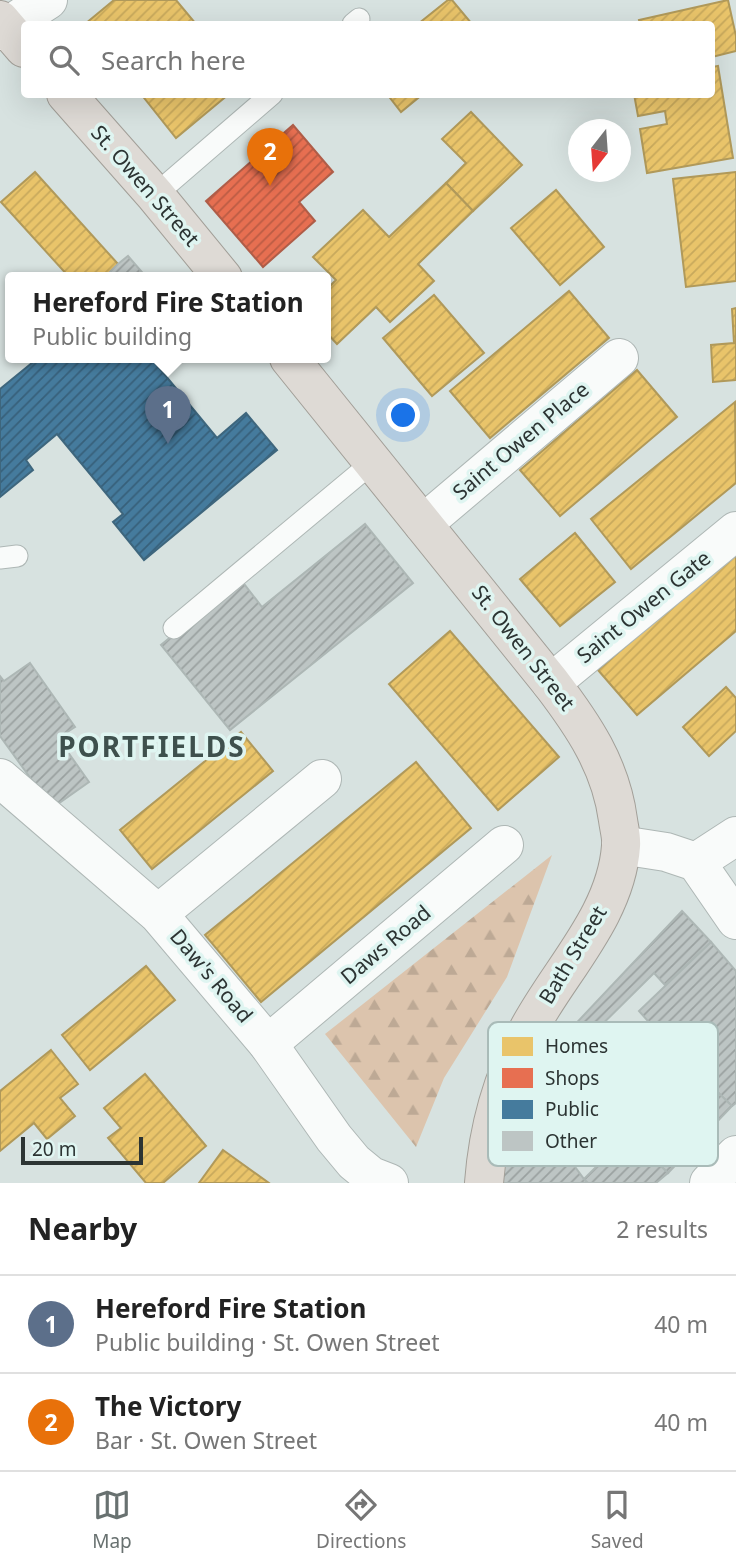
<!DOCTYPE html>
<html lang="en">
<head>
<meta charset="utf-8">
<style>
	:root { --surface:#fff; --page:#f6f6f6; --text:#222; --muted:#767676; --line:#e0e0e0; --accent:#687170 }
	body { margin:0; font-family:"Noto Sans",sans-serif; background:var(--page); color:var(--text) }
	.compass { position:absolute; left:568px; top:119px; width:63px; height:63px; border-radius:50%; background:var(--surface); box-shadow:0 7px 28px #0002; rotate:197deg }
	.scale { position:absolute; left:21px; bottom:18px; width:122px; box-sizing:border-box; padding-left:7px; border:4px solid #2c3433; border-top:0; font-size:19px; line-height:24px; white-space:nowrap; color:#2c3433; -webkit-text-stroke:5px #dff5f1; paint-order:stroke }
	.you { position:absolute; left:404px; top:416px; width:24px; height:24px; margin:-18px; border:5px solid #fff; border-radius:50%; background:#1a73e8; box-shadow:0 0 0 10px #1a73e833 }
	.badge { display:grid; place-items:center; width:46px; height:46px; border-radius:50%; background:var(--accent); color:#fff; font-size:23px; font-weight:700 }
	.pin { position:absolute; translate:-50% -58px; filter:drop-shadow(0 2px 4px #0008) }
	.pin::after { content:''; position:absolute; top:37px; width:24px; height:21px; background:inherit; clip-path:polygon(0 0,100% 0,50% 100%) }
	.popup { position:absolute; left:5px; top:272px; width:326px; height:91px; box-sizing:border-box; display:grid; place-content:center; border-radius:7px; background:var(--surface); filter:drop-shadow(0 2px 5px #0005); font-size:23px; white-space:nowrap; color:var(--muted) }
	.popup b { font-size:26px; color:var(--text) }
	.popup::after { content:''; position:absolute; left:50%; top:100%; margin-left:-14px; border:14px solid transparent; border-top-color:var(--surface) }
	.list { margin:0; padding:0; list-style:none }
	h2 { display:flex; justify-content:space-between; align-items:center; height:91px; margin:0; padding:0 28px; font-size:30px }
	h2 small { font-size:23px; font-weight:400; color:var(--muted) }
	.list li { display:grid; grid-template-columns:46px 1fr auto; gap:21px; align-items:center; box-sizing:border-box; height:98px; padding:0 28px; border-top:2px solid var(--line) }
	.list b { display:block; font-size:26px; white-space:nowrap }
	.list p { margin:0; font-size:23px; white-space:nowrap; color:var(--muted) }
	.list em { font-size:23px; font-style:normal; color:var(--muted) }
	.icon { flex:none; width:38px; height:38px; fill:none; stroke:currentColor; stroke-width:2; stroke-linecap:round; stroke-linejoin:round }
	.map { position:relative; flex:none; width:736px; height:1183px; overflow:hidden }
	.search { position:absolute; background:var(--surface); box-shadow:0 7px 28px #0002; left:21px; right:21px; top:21px; height:77px; display:flex; align-items:center; gap:18px; box-sizing:border-box; padding:0 24px; border-radius:7px; color:var(--muted); font-size:26px }
	.sheet { height:287px; background:var(--surface) }
	nav { display:flex; justify-content:space-around; align-items:center; box-sizing:border-box; height:98px; border-top:2px solid var(--line); background:var(--surface); font-size:19px; color:var(--muted) }
	nav a { display:grid; justify-items:center; gap:4px }
	nav .on { color:var(--accent) }
	.map>svg:first-child { display:block }
	.forest { fill:url(#forest-firs) }
	.homes { fill:url(#homes-hatch); stroke:#b0995a; stroke-width:2 }
	.shops { fill:url(#shops-hatch); stroke:#af5d48; stroke-width:2 }
	.public { fill:url(#public-hatch); stroke:#3e667d; stroke-width:2 }
	.building { fill:url(#building-hatch); stroke:#adb7b5; stroke-width:2 }
	.lines { fill:none; stroke-linecap:round; stroke-linejoin:round }
	.service-casing { stroke:#aeb7b5; stroke-width:23 }
	.minor-casing { stroke:#aeb7b5; stroke-width:40 }
	.trunk-casing { stroke:#a29f98; stroke-width:40 }
	.service { stroke:#f9fbfa; stroke-width:21 }
	.minor { stroke:#f9fbfa; stroke-width:38 }
	.trunk { stroke:#dedad5; stroke-width:38 }
	.labels { text-anchor:middle; stroke-width:7; stroke-linejoin:round; paint-order:stroke }
	.street-label { font-size:21px; fill:#2c3433; stroke:#dff5f1 }
	.district-label { font-size:28px; font-weight:bold; letter-spacing:2px; fill:#3e504d; stroke:#dff5f1 }
	.key { fill:#dff5f1; stroke:#a9bbb8; stroke-width:2 }
	.key-label { font-size:19px; fill:#2c3433 }
</style>
</head>
<body>
<div class="map">
<svg width="736" height="1183" viewBox="0 0 736 1183">
	<defs>
		<pattern id="forest-firs" width="22" height="20" patternUnits="userSpaceOnUse" patternTransform="scale(1.75)"><rect width="22" height="20" fill="#dcc4ad"/><path d="M5 1l3.5 6h-7zM16 11l3.5 6h-7z" fill="#bda995"/></pattern>
		<pattern id="homes-hatch" width="6" height="6" patternUnits="userSpaceOnUse" patternTransform="scale(1.75)"><rect width="6" height="6" fill="#e9c46a"/><path d="M-1 1l2-2M0 6l6-6M5 7l2-2" fill="none" stroke="#c8a95c"/></pattern>
		<pattern id="shops-hatch" width="6" height="6" patternUnits="userSpaceOnUse" patternTransform="scale(1.75)"><rect width="6" height="6" fill="#e76f51"/><path d="M-1 1l2-2M0 6l6-6M5 7l2-2" fill="none" stroke="#bb5c44"/></pattern>
		<pattern id="public-hatch" width="6" height="6" patternUnits="userSpaceOnUse" patternTransform="scale(1.75)"><rect width="6" height="6" fill="#457b9d"/><path d="M-1 1l2-2M0 6l6-6M5 7l2-2" fill="none" stroke="#37607a"/></pattern>
		<pattern id="building-hatch" width="6" height="6" patternUnits="userSpaceOnUse" patternTransform="scale(1.75)"><rect width="6" height="6" fill="#bdc5c4"/><path d="M-1 1l2-2M0 6l6-6M5 7l2-2" fill="none" stroke="#9aa1a0"/></pattern>
	</defs>
	<rect width="100%" height="100%" fill="#d7e2e0"/>
	<!-- forest -->
	<path class="forest" d="M552,855L507,977L444,1078L416,1147L325,1034Z"/>
	<!-- homes -->
	<g class="homes">
		<path d="M114,0H176L196,24H85Z"/>
		<path d="M448,0H452L472,24H418Z"/>
		<path d="M728,0L736,36V51L712,57V24H640L639,20Z"/>
		<path d="M718,66L733,158L647,173L640,129L667,124L665,111L638,116L634,94H712V67Z"/>
		<path d="M141,94H229L176,138Z"/>
		<path d="M387,94H423L401,112Z"/>
		<path d="M471,112L522,165L473,211L446,183L466,163L442,139Z"/>
		<path d="M35,172L118,264L104,278H70L1,202Z"/>
		<path d="M736,172V281L686,287L673,179Z"/>
		<path d="M446,183L473,211L418,264L434,281L390,322L376,307L337,344L326,332V290L336,280L313,257L363,210L389,237Z"/>
		<path d="M556,190L604,247L560,285L511,228Z"/>
		<path d="M569,291L609,338L490,438L450,391Z"/>
		<path d="M434,295L484,353L432,396L383,338Z"/>
		<path d="M736,308V380L713,382L711,345L734,343L732,309Z"/>
		<path d="M637,370L677,417L560,516L520,470Z"/>
		<path d="M735,402L736,483L631,569L591,519Z"/>
		<path d="M575,533L615,582L560,626L520,579Z"/>
		<path d="M736,551V631L637,715L598,670Z"/>
		<path d="M450,631L559,757L498,810L389,684Z"/>
		<path d="M726,687L736,698V731L709,756L683,727Z"/>
		<path d="M241,732L273,771L152,869L120,830Z"/>
		<path d="M416,762L471,828L261,1002L205,935Z"/>
		<path d="M146,966L175,1000L90,1070L62,1035Z"/>
		<path d="M51,1050L78,1084L60,1098L75,1116L47,1139L34,1123L0,1151V1091Z"/>
		<path d="M145,1074L206,1146L163,1183H146L108,1138L121,1128L104,1108Z"/>
		<path d="M223,1150L269,1183H199Z"/>
	</g>
	<!-- shops -->
	<path class="shops" d="M293,125L333,172L299,202L315,221L263,267L206,201Z"/>
	<!-- public -->
	<path class="public" d="M38,358H151L217,438L246,413L277,450L144,560L113,522L123,514L57,434L26,460L33,470L0,497V389Z"/>
	<!-- building -->
	<g class="building">
		<path d="M128,256L147,278H104L118,264Z"/>
		<path d="M365,524L413,583L230,730L161,645L241,580L262,607Z"/>
		<path d="M30,663L75,727L58,738L89,782L52,808L0,736V676L4,681Z"/>
		<path d="M682,911L711,942L665,985L654,973L545,1081L534,1068Z"/>
		<path d="M711,942L736,971V1103L732,1106L701,1076L675,1041L647,1064L633,1047L655,1029L639,1011Z"/>
		<path d="M625,1039L647,1064L592,1105L571,1078Z"/>
		<path d="M701,1076L732,1106L668,1173L630,1136L669,1096L676,1103Z"/>
		<path d="M571,1078L592,1105L550,1131L537,1115L560,1100L553,1089Z"/>
		<path d="M537,1115L584,1179L588,1183H503L504,1136Z"/>
		<path d="M602,1134L618,1151L630,1136L668,1173L656,1183H588L584,1179L597,1166L583,1152Z"/>
	</g>
	<g class="lines">
		<defs>
			<g id="service">
				<path d="M353,24L359,19"/>
				<path d="M155,195L272,94"/>
				<path d="M0,558L17,556"/>
				<path d="M174,628L373,462"/>
			</g>
			<g id="minor">
				<path d="M0,31L48,0"/>
				<path d="M423,524L619,358"/>
				<path d="M551,683L736,531"/>
				<path d="M0,778L158,914L268,1044L334,1138L354,1162L371,1176L389,1183"/>
				<path d="M621,845L666,852L696,862L736,920"/>
				<path d="M696,862L736,836"/>
				<path d="M158,914L322,779"/>
				<path d="M268,1044L504,845"/>
				<path d="M709,1183L736,1155"/>
			</g>
			<g id="trunk">
				<path d="M0,20L24,48"/>
				<path d="M66,94L155,195L223,278"/>
				<path d="M289,358L551,683C583,725 611,766 618,820C619,828 622,838 621,846C616,916 559,971 528,1030C502,1078 488,1129 484,1183"/>
			</g>
		</defs>
		<!-- service casing -->
		<use href="#service" class="service-casing"/>
		<!-- minor casing -->
		<use href="#minor" class="minor-casing"/>
		<!-- trunk casing -->
		<use href="#trunk" class="trunk-casing"/>
		<!-- service -->
		<use href="#service" class="service"/>
		<!-- minor -->
		<use href="#minor" class="minor"/>
		<!-- trunk -->
		<use href="#trunk" class="trunk"/>
	</g>
	<g class="labels">
		<!-- street labels -->
		<g class="street-label">
			<text transform="translate(145 186) rotate(49)" y="7">St. Owen Street</text>
			<text transform="translate(521 441) rotate(-40)" y="7">Saint Owen Place</text>
			<text transform="translate(644 607) rotate(-39)" y="7">Saint Owen Gate</text>
			<text transform="translate(523 648) rotate(52)" y="7">St. Owen Street</text>
			<text transform="translate(386 945) rotate(-40)" y="7">Daws Road</text>
			<text transform="translate(573 955) rotate(-59)" y="7">Bath Street</text>
			<text transform="translate(211 976) rotate(50)" y="7">Daw's Road</text>
		</g>
		<!-- district labels -->
		<g class="district-label">
			<text x="152" y="757">PORTFIELDS</text>
		</g>
	</g>
	<!-- legend -->
	<rect x="488" y="1022" width="230" height="144" rx="10" class="key"/>
	<rect x="502" y="1037" width="31" height="19" fill="#e9c46a"/>
	<rect x="502" y="1068" width="31" height="20" fill="#e76f51"/>
	<rect x="502" y="1100" width="31" height="19" fill="#457b9d"/>
	<rect x="502" y="1131" width="31" height="20" fill="#bdc5c4"/>
	<g class="key-label">
		<text x="545" y="1053">Homes</text>
		<text x="545" y="1085">Shops</text>
		<text x="545" y="1116">Public</text>
		<text x="545" y="1148">Other</text>
	</g>
</svg>
<svg class="compass" viewBox="-18 -18 36 36"><path d="M0-13l5 13h-10z" fill="#e53935"/><path d="M0 13l5-13h-10z" fill="#767676"/></svg>
<div class="scale">20 m</div>
<div class="you"></div>
<div class="pin badge" style="left:168px;top:444px;background:#5c6f8a">1</div>
<div class="popup"><b>Hereford Fire Station</b>Public building</div>
<div class="pin badge" style="left:270px;top:186px;background:#e8710a">2</div>
<div class="search"><svg class="icon" aria-label="search" viewBox="0 0 24 24"><circle cx="10" cy="10" r="6"/><path d="M15 15l6 6"/></svg>Search here</div>
</div>
<section class="sheet">
<h2>Nearby<small>2 results</small></h2>
<ul class="list">
<li><span class="badge" style="background:#5c6f8a">1</span><div><b>Hereford Fire Station</b><p>Public building · St. Owen Street</p></div><em>40 m</em></li>
<li><span class="badge" style="background:#e8710a">2</span><div><b>The Victory</b><p>Bar · St. Owen Street</p></div><em>40 m</em></li>
</ul>
</section>
<nav>
<a class="on"><svg class="icon" aria-label="map" viewBox="0 0 24 24"><path d="M3 6l6-2 6 2 6-2v14l-6 2-6-2-6 2zM9 4v14M15 6v14"/></svg>Map</a>
<a><svg class="icon" aria-label="directions" viewBox="0 0 24 24"><path d="M12 3l9 9-9 9-9-9zM9 14v-3h6M13 9l2 2-2 2"/></svg>Directions</a>
<a><svg class="icon" aria-label="saved" viewBox="0 0 24 24"><path d="M7 4h10v16l-5-4-5 4z"/></svg>Saved</a>
</nav>
</body>
</html>
